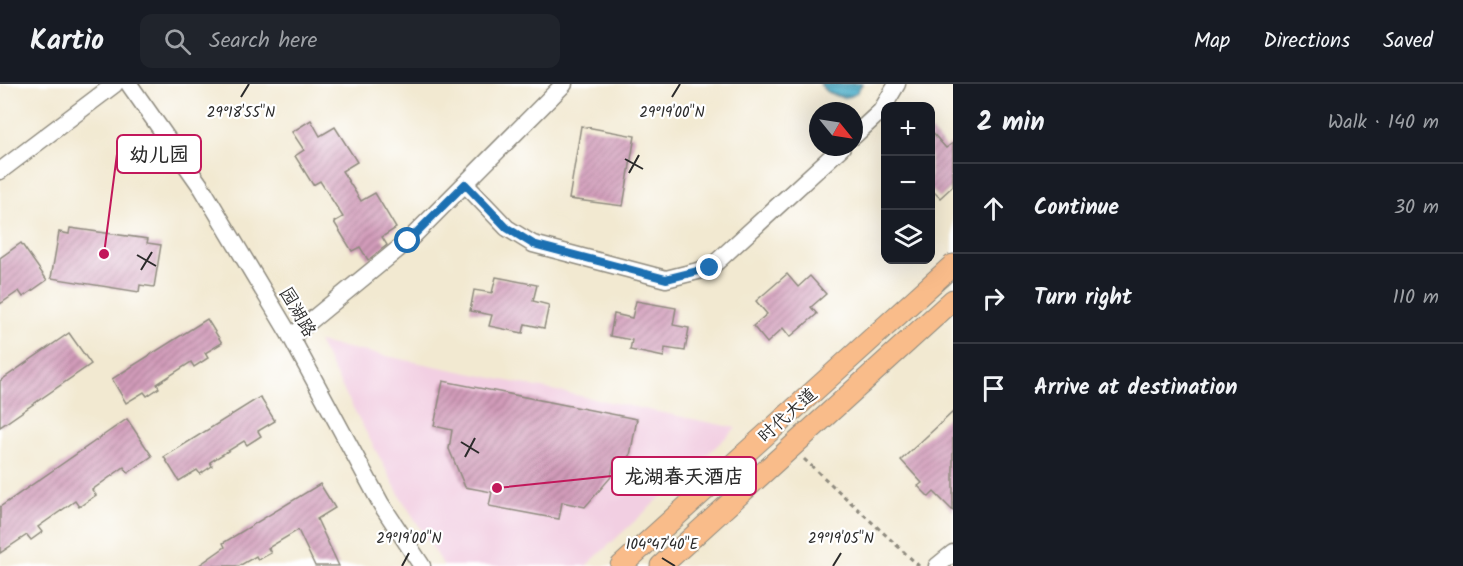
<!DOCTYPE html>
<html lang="en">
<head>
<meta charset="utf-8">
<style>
	:root { --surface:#171b24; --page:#20242c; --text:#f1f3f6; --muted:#9ea1a6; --line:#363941 }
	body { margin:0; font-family:Kalam,"LXGW WenKai TC",sans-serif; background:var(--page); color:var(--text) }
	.controls { position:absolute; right:18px; top:18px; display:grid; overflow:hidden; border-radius:12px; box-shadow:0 6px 24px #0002 }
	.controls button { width:54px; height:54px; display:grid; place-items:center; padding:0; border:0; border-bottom:2px solid var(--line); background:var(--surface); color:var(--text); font:30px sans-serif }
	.compass { position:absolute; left:809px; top:18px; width:54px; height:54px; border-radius:50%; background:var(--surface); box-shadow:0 6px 24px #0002; rotate:120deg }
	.stop { position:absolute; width:18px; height:18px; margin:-14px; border:4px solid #1f6fb2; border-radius:50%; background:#fff }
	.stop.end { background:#1f6fb2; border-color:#fff; box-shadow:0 2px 6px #0008 }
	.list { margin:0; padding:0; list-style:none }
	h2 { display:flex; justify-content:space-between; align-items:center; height:78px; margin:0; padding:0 24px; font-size:26px }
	h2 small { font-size:20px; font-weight:400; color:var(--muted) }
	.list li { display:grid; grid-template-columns:39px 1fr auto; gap:18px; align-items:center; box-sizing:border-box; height:90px; padding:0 24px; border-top:2px solid var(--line) }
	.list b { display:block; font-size:22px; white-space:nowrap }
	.list em { font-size:20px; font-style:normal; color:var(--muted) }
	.icon { flex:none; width:33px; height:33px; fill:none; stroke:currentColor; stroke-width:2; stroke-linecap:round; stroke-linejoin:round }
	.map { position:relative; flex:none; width:953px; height:482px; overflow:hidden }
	header { display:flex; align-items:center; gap:36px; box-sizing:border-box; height:84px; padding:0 30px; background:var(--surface); border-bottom:2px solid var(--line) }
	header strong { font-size:28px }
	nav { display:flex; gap:33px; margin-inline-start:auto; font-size:21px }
	.search { width:420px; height:54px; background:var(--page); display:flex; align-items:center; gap:15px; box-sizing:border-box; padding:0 21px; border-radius:12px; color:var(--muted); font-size:22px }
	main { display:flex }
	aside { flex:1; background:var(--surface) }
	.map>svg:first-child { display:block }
	.built { fill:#f2cfe2 }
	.water { fill:url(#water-rules); stroke:#3c6e7c; stroke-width:1.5 }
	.building { fill:url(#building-hatch) }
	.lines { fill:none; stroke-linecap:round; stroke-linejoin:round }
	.minor-casing { stroke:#8e8a7e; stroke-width:19 }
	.major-casing { stroke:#8e8a7e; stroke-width:23 }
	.path { stroke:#8e8a7e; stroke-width:3; stroke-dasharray:4.5 4.5; stroke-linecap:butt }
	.minor { stroke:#fff; stroke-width:16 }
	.major { stroke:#f9bc8a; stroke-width:21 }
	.route { stroke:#1f6fb2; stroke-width:8 }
	.ticks { fill:none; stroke:#2b2b2b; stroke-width:2 }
	.labels { text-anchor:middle; stroke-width:4.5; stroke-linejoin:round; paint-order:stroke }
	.street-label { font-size:18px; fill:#2b2b2b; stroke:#fff }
	.ticks-label { font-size:15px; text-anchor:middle; fill:#2b2b2b; stroke:#fff; stroke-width:4.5; stroke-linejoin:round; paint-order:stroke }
	.leader { fill:none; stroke:#c2185b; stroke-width:2 }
	.callout-dot { fill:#c2185b; stroke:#fff; stroke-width:2 }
	.callout { fill:#fff; stroke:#c2185b; stroke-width:2 }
	.callout-label { font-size:20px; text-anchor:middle; font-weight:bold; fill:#2b2b2b }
</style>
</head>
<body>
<header>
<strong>Kartio</strong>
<div class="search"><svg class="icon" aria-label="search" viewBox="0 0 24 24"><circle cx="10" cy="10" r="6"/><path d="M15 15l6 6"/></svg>Search here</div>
<nav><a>Map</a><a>Directions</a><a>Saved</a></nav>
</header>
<main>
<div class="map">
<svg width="953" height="482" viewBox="0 0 953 482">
	<defs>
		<pattern id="water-rules" width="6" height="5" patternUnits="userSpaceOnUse" patternTransform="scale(1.5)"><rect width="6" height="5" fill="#4cb0cc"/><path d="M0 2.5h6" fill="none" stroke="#3f8fa6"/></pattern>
		<pattern id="building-hatch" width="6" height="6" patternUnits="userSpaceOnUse" patternTransform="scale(1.5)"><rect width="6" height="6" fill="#d19bb9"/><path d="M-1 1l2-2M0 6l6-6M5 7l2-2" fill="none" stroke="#aa7f97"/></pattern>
	</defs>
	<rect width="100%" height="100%" fill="#fff"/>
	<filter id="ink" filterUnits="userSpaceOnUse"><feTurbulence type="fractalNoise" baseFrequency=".0167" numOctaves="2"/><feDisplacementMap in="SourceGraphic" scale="12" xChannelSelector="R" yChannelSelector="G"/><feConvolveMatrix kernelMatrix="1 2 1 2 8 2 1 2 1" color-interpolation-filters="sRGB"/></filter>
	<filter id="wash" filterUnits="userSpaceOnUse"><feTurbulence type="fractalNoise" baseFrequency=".008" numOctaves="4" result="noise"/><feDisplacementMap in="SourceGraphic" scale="24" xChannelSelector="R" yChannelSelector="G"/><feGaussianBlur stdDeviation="1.35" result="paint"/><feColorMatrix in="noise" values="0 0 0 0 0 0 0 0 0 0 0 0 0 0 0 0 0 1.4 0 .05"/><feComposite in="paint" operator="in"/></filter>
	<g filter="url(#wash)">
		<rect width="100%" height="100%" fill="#f2e9d1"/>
		<!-- built -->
		<path class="built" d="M318,258L736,344L586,482H444L400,412Z"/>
		<!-- water -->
		<path class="water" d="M820,0H862C860,3 858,6 856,9C845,19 827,10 820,0Z"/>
		<g id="blocks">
			<!-- building -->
			<g class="building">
				<path d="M311,36L320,52L335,43L357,78L342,87L361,117L375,109L396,144L382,153L387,161L368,176L360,163L352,167L334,138L343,133L320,97L313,101L295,72L304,66L292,48Z"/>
				<path d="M581,42L635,52L623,122L569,115Z"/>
				<path d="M930,46L946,64L953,59V102L940,114L930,104Z"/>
				<path d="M70,144L148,155L147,159L161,161L154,203L140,201L139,208L51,194L59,148L69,150Z"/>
				<path d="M21,159L47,196L23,213L19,207L0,220V174Z"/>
				<path d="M787,190L798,203L810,192L826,210L811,223L817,230L790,253L783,244L767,259L753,242L767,230L756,217Z"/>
				<path d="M496,193L537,201L533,217L549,221L544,244L525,240L523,249L489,242L492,231L470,227L474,206L492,209Z"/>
				<path d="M636,217L676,224L673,241L689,244L685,267L665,264L664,273L630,266L632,256L610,252L614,230L632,234Z"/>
				<path d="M207,235L222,259L205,269L208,274L194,283L191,278L157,300L159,304L147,312L144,308L126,319L112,295Z"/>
				<path d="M69,249L91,280L0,343V297Z"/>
				<path d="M443,297L637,335L629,377L615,374L611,393L585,423L562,418L559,435L489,422L492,408L465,403L449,365L452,346L434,342Z"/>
				<path d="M260,313L275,337L258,347L261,352L247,361L244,357L210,378L212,382L200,390L197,386L179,397L164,373Z"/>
				<path d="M953,328V427L934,408L929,413L918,402L922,399L901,376Z"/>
				<path d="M127,335L152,372L128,389L124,383L92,406L96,411L79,423L75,417L38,443L42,448L31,456L27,451L0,469V423Z"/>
				<path d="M320,400L335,424L317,435L339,482H315L298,446L268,464L271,469L258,476L256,472L239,482H198L225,463L223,459Z"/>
			</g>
		</g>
	</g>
	<g filter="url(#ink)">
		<use href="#blocks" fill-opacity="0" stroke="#8e8a7e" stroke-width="1.5"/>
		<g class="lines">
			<defs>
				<g id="minor">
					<path d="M129,0L202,104L291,253L381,420L422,482"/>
					<path d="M854,52L881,27L897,0"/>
					<path d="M0,87L115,0"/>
					<path d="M465,100L507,144L533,160L666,195L710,184L842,63"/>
					<path d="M291,253L408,157L564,0"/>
					<path d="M937,482L953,469"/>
				</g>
				<g id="major">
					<path d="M621,482L953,181"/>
					<path d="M661,482L953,216"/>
				</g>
			</defs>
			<!-- minor casing -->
			<use href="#minor" class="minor-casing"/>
			<!-- major casing -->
			<use href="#major" class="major-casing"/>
			<!-- path -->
			<path class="path" d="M804,375L919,482"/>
			<!-- minor -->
			<use href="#minor" class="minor"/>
			<!-- major -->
			<use href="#major" class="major"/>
		</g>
	</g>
	<g class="lines" filter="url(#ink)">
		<!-- route -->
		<path class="route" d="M408,157L465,100L507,144L533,160L666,195L710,184"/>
	</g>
	<!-- ticks -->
	<path class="ticks" d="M241,13L249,0M672,13L680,0M625,75L643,85M629,89L639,71M137,171L156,182M141,186L152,168M461,358L479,369M465,373L475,354M662,474L675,482M402,482L409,469M833,482L841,469"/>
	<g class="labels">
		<!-- street labels -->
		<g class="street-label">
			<text transform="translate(298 228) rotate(60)" y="6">园湖路</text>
			<text transform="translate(787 331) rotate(-42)" y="6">时代大道</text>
		</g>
	</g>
	<g class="ticks-label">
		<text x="241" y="33">29°18'55"N</text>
		<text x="672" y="33">29°19'00"N</text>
		<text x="409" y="459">29°19'00"N</text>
		<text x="841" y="459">29°19'05"N</text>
		<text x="662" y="465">104°47'40"E</text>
	</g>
	<!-- callouts -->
	<path class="leader" d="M104 170L117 70M497 404L612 392"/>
	<g class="callout-dot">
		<circle cx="104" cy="170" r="6"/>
		<circle cx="497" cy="404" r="6"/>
	</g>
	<g class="callout">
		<rect x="117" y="51" width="84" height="38" rx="6"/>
		<rect x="612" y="373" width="144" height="38" rx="6"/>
	</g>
	<g class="callout-label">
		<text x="159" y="77">幼儿园</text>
		<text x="684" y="399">龙湖春天酒店</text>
	</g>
</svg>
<div class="controls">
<button>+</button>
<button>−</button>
<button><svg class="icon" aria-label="layers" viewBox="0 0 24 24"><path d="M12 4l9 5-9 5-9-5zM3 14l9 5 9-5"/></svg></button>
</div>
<svg class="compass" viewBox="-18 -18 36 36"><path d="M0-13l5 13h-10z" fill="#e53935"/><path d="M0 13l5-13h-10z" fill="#9ea1a6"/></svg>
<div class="stop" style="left:408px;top:157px"></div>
<div class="stop end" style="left:710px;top:184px"></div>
</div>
<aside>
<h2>2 min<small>Walk · 140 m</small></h2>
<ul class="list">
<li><svg class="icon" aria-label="ahead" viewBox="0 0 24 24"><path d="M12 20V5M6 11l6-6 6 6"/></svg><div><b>Continue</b></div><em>30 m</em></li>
<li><svg class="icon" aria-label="right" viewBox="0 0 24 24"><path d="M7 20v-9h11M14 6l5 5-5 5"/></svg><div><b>Turn right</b></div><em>110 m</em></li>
<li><svg class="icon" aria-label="arrive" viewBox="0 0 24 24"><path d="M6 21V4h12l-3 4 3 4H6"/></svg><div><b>Arrive at destination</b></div></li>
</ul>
</aside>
</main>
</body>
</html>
